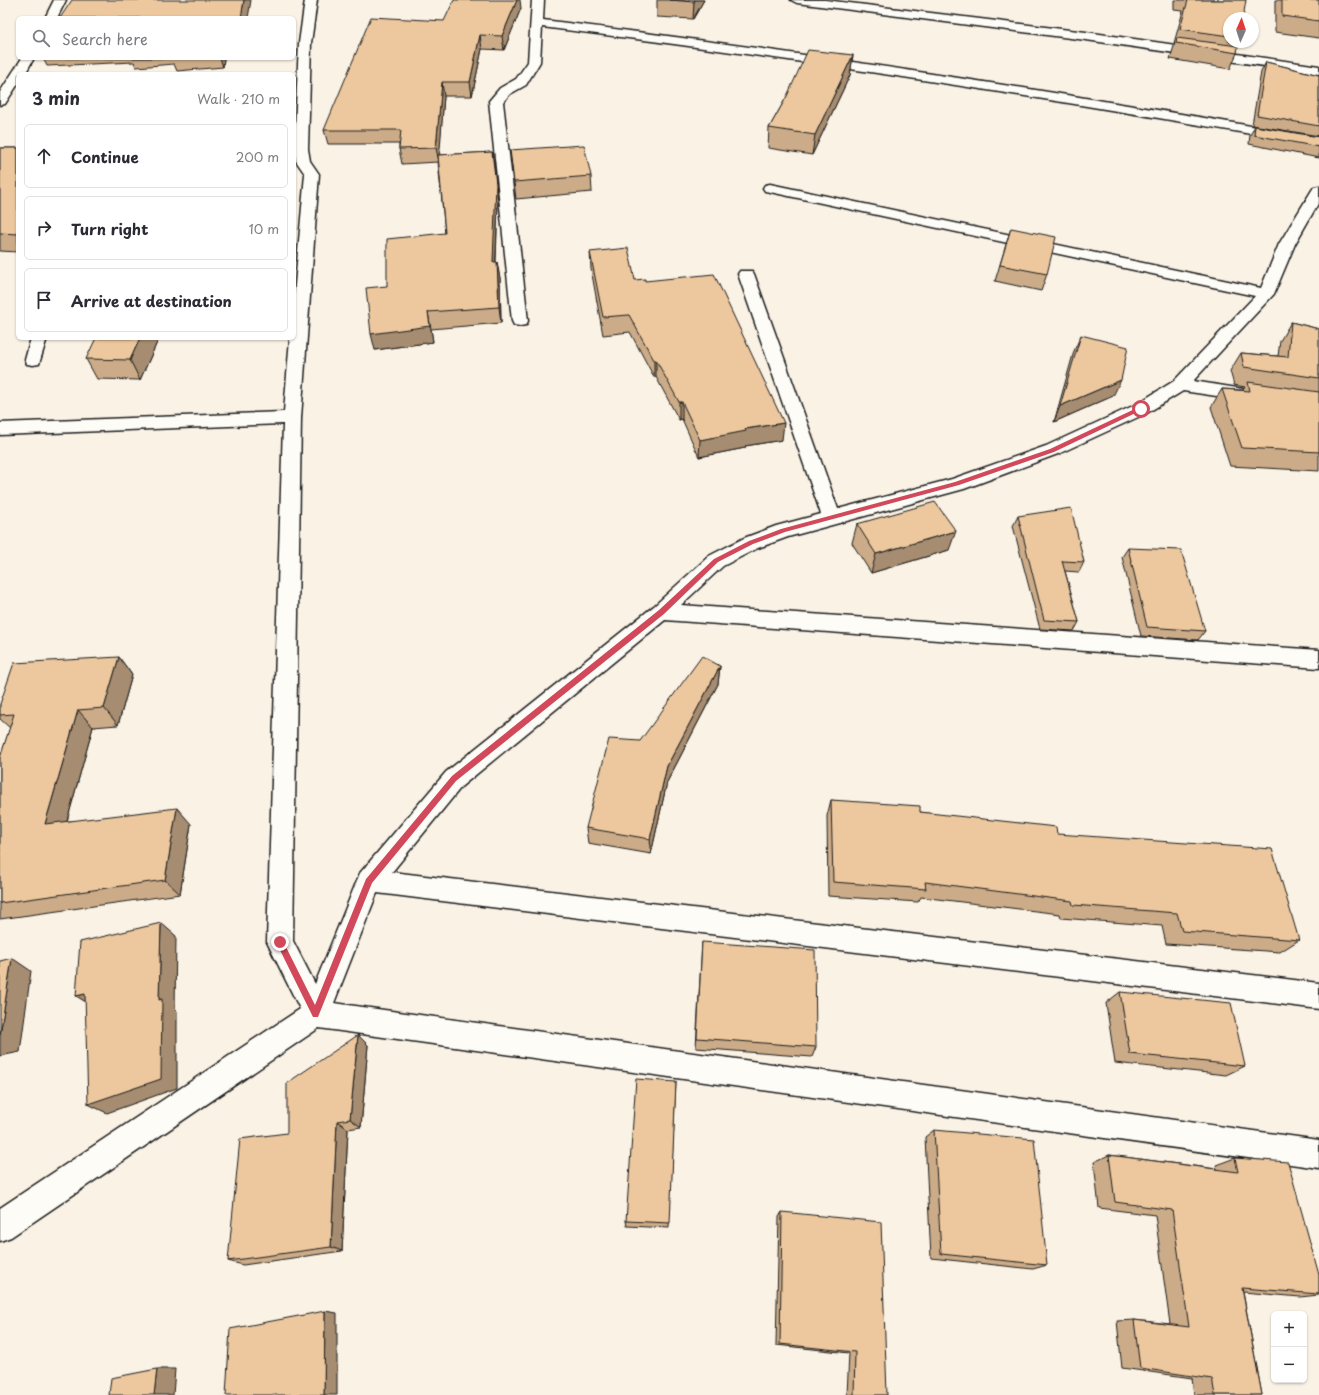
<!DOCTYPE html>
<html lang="en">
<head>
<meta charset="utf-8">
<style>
	:root { --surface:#fff; --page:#f7f7f7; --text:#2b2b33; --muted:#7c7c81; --line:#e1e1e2 }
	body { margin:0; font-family:"Playpen Sans",sans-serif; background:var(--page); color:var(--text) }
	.controls { position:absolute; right:12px; bottom:12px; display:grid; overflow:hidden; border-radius:6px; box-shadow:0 1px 3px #0004 }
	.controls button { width:36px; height:36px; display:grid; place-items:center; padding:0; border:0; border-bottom:1px solid var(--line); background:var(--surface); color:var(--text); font:20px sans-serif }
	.compass { position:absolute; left:1223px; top:12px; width:36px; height:36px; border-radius:50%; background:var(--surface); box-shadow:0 1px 3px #0004; rotate:3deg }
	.stop { position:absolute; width:12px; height:12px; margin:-9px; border:3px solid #d1495b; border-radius:50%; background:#fff }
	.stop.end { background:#d1495b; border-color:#fff; box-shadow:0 1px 4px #0008 }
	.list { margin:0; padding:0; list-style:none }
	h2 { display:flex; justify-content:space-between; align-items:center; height:52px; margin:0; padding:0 16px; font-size:17px }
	h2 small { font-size:13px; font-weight:400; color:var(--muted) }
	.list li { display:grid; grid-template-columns:26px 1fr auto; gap:12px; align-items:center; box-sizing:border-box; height:64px; margin:0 8px 8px; padding:0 8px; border:1px solid var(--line); border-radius:6px }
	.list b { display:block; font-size:15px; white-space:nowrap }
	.list em { font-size:13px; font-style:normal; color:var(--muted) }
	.icon { flex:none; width:22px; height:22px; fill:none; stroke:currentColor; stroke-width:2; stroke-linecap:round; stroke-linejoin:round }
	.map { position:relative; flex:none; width:1319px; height:1395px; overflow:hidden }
	.search { position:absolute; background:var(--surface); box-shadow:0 1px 3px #0004; left:16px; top:16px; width:280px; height:44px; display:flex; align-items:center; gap:10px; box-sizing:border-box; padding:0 14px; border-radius:6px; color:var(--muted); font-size:15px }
	.panel { position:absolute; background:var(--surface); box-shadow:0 1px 3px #0004; left:16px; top:72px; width:280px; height:268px; border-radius:6px }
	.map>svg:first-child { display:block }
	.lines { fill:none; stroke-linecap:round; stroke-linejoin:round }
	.minor-casing { stroke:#1c1c1c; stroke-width:3 }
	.minor { fill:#fdfcf7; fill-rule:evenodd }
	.wall { fill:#ccac88; stroke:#1c1c1c }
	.shaded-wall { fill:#a68c6f; stroke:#1c1c1c }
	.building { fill:#edc89e; stroke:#1c1c1c }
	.route { fill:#d1495b }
</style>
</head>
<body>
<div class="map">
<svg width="1319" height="1395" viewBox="0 0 1319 1395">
	<rect width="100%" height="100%" fill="#faf2e5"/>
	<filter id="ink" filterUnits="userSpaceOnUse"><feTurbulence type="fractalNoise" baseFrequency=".025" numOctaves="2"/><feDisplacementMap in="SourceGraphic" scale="8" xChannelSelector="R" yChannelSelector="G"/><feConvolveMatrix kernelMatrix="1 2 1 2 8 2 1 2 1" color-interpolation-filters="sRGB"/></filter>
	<g filter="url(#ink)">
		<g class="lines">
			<defs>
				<g id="minor">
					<path d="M54,0H66L57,18H45Z"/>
					<path d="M305,0H317L311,43L308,149L310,161L319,174L301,418L293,941L315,984L360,873L446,772L654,606L709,556L744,538L776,526L821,514L738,274L740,271H752L754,274L838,509L952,479L1046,446L1135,405L1174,381L1255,296L770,192L765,191L763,188L765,185L770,184L1261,288L1279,244L1312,190L1314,187L1319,186V202L1295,244L1274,294L1193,381L1256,391L1259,395L1256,399L1250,401L1183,391L1147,413L1058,454L964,489L788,537L758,548L723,566L681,605L1319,650V668L665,620L462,786L392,872L1319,983V1009L377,893L334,1003L1319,1140V1168L319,1028L11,1237L0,1241V1208L300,1009L267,942L283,424L0,435V423L284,412L290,338H294V296L305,174L296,161L294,149L299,43Z"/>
					<path d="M532,0H544L543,20C803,52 1061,92 1319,138V146C1061,100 802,59 542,27L540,62L526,85L510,94L503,102L528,321L526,325L520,326L514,325L512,321L489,101L500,88L516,79L528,62Z"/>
					<path d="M791,0H825L1086,32L1319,66V74L1086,40L797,3Z"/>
					<path d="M22,58H34L25,74H18V84L5,104L0,105V92Z"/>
					<path d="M31,338H47L39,364L33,365L27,364L25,360Z"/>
				</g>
			</defs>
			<!-- minor casing -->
			<use href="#minor" class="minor-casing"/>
			<!-- minor -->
			<use href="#minor" class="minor"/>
		</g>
		<!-- wall -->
		<g class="wall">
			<path d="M657,0H704L693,19L657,17Z"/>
			<path d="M1174,0H1246L1229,18V42H1238L1236,46L1237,53L1230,69L1170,59L1175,43H1174L1183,11L1174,10Z"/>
			<path d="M1275,0H1319V38L1275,32Z"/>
			<path d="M521,8L504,50L482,49L472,96H444L439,155L492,152L498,200L496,262L500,278L501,323L431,329L433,342L375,350L387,286L445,233L438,162L402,164L399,149V144H328L324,130L444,21Z"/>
			<path d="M853,55L850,75L812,155L768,148L769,128L787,96Z"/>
			<path d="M43,58H224L223,67L177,71L174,64L136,67L134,62L47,66Z"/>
			<path d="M1266,62L1319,75V136L1252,125L1261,72Z"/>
			<path d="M1255,126L1319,137V158L1249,144L1250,135Z"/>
			<path d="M0,148H18V252L0,251Z"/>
			<path d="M510,150L591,176L592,192L516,199Z"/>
			<path d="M1011,228L1047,274L1041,291L995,281Z"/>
			<path d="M590,252L635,280L645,281L782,440L745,446V448L699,457L682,419L679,420L656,377H654L630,332L603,335L591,269Z"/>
			<path d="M1291,322L1319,329V471L1230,466L1211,407L1222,389L1243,390L1245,387L1234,385L1230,371L1241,353L1278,356L1280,341Z"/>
			<path d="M1081,335L1113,396L1054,422L1074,351Z"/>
			<path d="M159,338L140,380L97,379L86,359Z"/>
			<path d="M1018,516L1084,562L1079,572L1065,571L1079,622L1074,631L1040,629L1013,526Z"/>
			<path d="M857,524L949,550L871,573L852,543Z"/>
			<path d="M1128,548L1205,631L1198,640L1141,636L1122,557Z"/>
			<path d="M119,657L132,675L118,725L93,727L67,821L191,824L180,894L0,919V758L10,728L0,719V704Z"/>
			<path d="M720,666L718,684L667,782L651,854L588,843L586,828L640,741Z"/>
			<path d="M831,800L920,812L1057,834L1299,940L1280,952L1166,944L1162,926L1061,918L1060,914L921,897L918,902L828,896L827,816Z"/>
			<path d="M702,942L816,1047L812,1057L696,1048Z"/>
			<path d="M1120,992L1245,1066L1226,1075L1115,1063L1106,1003Z"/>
			<path d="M368,1045L361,1127L348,1129L342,1251L243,1265L228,1261L287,1133Z"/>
			<path d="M676,1082L669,1228L627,1226L626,1221Z"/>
			<path d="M934,1130L1047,1265L1033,1269L931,1258L925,1137Z"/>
			<path d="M1109,1155L1217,1169L1216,1165L1235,1158L1319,1275V1295L1300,1297L1243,1292L1262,1395H1194L1192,1378L1122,1368L1117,1321L1134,1320L1170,1324L1155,1215L1099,1208L1094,1162Z"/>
			<path d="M782,1212L887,1395H847L849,1353L776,1345L779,1217Z"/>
		</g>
		<!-- shaded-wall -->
		<g class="shaded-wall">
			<path d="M244,0H251L248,18H241Z"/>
			<path d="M517,0H520L521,8L504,50L502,36Z"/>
			<path d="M695,0H704L693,19L694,2Z"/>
			<path d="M480,35L482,49L472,96L470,82Z"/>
			<path d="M853,55L850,75L812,155L815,135Z"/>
			<path d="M220,58H224L223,67Z"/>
			<path d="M442,82L444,96L439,162L436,148Z"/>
			<path d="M492,152L498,200L495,278L493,262Z"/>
			<path d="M497,262L500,278L501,323L499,307Z"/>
			<path d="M428,312L431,329L433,342L375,350L371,334Z"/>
			<path d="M140,338H159L140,380L130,360Z"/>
			<rect x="654" y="360" width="2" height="17"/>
			<path d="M1121,380L1113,396L1054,422L1060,406Z"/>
			<path d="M679,402H682V419L679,420Z"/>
			<path d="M784,423L782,440L745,446V448L699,457L700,440L745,429Z"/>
			<path d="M956,531L949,550L871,573L876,554Z"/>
			<path d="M119,657L132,675L118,725L104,708Z"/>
			<path d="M720,666L718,684L667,782L651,854L650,839L667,766Z"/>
			<path d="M78,710L93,727L62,839L45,824Z"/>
			<path d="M177,808L191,824L180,894L165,880Z"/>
			<path d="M161,923L176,936L175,1009L177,1011V1088L107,1113L88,1104L159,1000Z"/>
			<path d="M12,958L31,971L20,1052L0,1056V1035Z"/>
			<path d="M85,994L94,1007L76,996Z"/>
			<path d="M358,1035L368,1045L361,1127L350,1119Z"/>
			<path d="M337,1121L348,1129L342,1251L331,1247Z"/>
			<path d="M325,1311L337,1313V1395H324Z"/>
			<path d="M157,1369H175L173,1395H154Z"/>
		</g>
		<!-- building -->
		<g class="building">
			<path d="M72,0H244L241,18H60Z"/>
			<path d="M454,0H517L502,36L480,35L470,82H442L436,148L399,149L401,130H324L371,17L444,21Z"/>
			<path d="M669,0H695L694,2Z"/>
			<path d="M1188,0H1246L1243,18H1229V36L1180,29Z"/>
			<path d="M1282,0H1319V21L1282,16Z"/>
			<path d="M1177,38L1238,46L1237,53L1176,43Z"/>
			<path d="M808,50L853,55L815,135L769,128L787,96Z"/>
			<path d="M1266,62L1319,75V126L1257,115Z"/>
			<path d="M1255,126L1319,137V147L1254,135Z"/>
			<path d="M584,145L591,176L514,182L510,150Z"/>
			<path d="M0,148H18V234L0,233Z"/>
			<path d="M492,152L496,184L493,262H497L499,307L428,312L430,326L371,334L366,288L387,286V239L445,233L438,155Z"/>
			<path d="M1011,228L1056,237L1047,274L1000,265Z"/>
			<path d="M628,248L635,280L645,279V281L714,274L784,423L745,429L746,431L700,440L682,402H679L656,360H654L629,315L603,317L590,252Z"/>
			<path d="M1291,322L1319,329V378L1244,367L1241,353L1288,357Z"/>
			<path d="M1081,335L1128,347L1121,380L1060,406Z"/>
			<path d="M96,338H140L130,360L86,359Z"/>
			<path d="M1248,382L1319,392V452L1242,448L1222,389L1250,391Z"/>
			<path d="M935,502L956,531L876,554L857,524Z"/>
			<path d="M1071,508L1084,562L1062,561L1079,622L1044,620L1018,516Z"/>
			<path d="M1128,548L1181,550L1205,631L1147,627Z"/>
			<path d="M702,656L720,666L667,766L650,839L586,828L609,739L640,741Z"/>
			<path d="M119,657L104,708L78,710L45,824L177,808L165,880L0,903V758L14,714L0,715V704L14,663Z"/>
			<path d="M831,800L920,806V812L1056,827L1057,834L1272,849L1299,940L1182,931L1177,913L1073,905L1072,901L925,882L926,889L833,882Z"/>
			<path d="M161,923L159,1000L162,999L161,1079L88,1104L85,994L76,996L80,942Z"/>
			<path d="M702,942L815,950L816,1047L697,1038Z"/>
			<path d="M12,958L0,1035V961Z"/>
			<path d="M1120,992L1231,1003L1245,1066L1130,1054Z"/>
			<path d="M358,1035L350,1119L337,1121L331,1247L228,1261L240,1139L287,1133V1083Z"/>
			<path d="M636,1079L676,1082L670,1223L626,1221Z"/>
			<path d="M934,1130L1034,1139L1047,1265L941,1254Z"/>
			<path d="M1109,1155L1238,1172L1235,1158L1288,1162L1319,1275V1294L1242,1288L1262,1395H1215L1212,1379L1140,1368L1134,1320L1189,1327L1172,1210L1115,1202Z"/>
			<path d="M782,1212L881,1222L887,1395H854L855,1352L780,1344Z"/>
			<path d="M325,1311L324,1395H226L230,1329Z"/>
			<path d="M157,1369L154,1395H109L111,1378Z"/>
		</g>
	</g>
	<!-- route -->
	<path class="route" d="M1139,407L1144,409L1054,452L959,485L785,532L753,544L718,562L664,614L456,781L372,883L318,1017H313L277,944V939H282L315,1005L366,879L452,776L659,610L714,559L749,541L781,529L955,482L1050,449Z"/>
</svg>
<div class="controls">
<button>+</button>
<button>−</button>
</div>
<svg class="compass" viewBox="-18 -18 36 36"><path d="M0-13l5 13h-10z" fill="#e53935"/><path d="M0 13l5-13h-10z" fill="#7c7c81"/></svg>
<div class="stop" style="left:1141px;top:409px"></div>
<div class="stop end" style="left:280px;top:942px"></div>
<div class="search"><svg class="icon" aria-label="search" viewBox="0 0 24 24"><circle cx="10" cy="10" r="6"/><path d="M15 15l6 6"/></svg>Search here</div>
<section class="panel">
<h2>3 min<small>Walk · 210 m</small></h2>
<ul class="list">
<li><svg class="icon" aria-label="ahead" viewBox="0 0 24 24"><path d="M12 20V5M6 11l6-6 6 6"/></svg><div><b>Continue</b></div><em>200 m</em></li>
<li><svg class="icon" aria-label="right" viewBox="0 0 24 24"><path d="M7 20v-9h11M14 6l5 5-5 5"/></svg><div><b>Turn right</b></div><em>10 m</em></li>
<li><svg class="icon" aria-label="arrive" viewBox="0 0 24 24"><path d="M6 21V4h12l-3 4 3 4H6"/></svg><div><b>Arrive at destination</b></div></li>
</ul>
</section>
</div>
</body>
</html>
